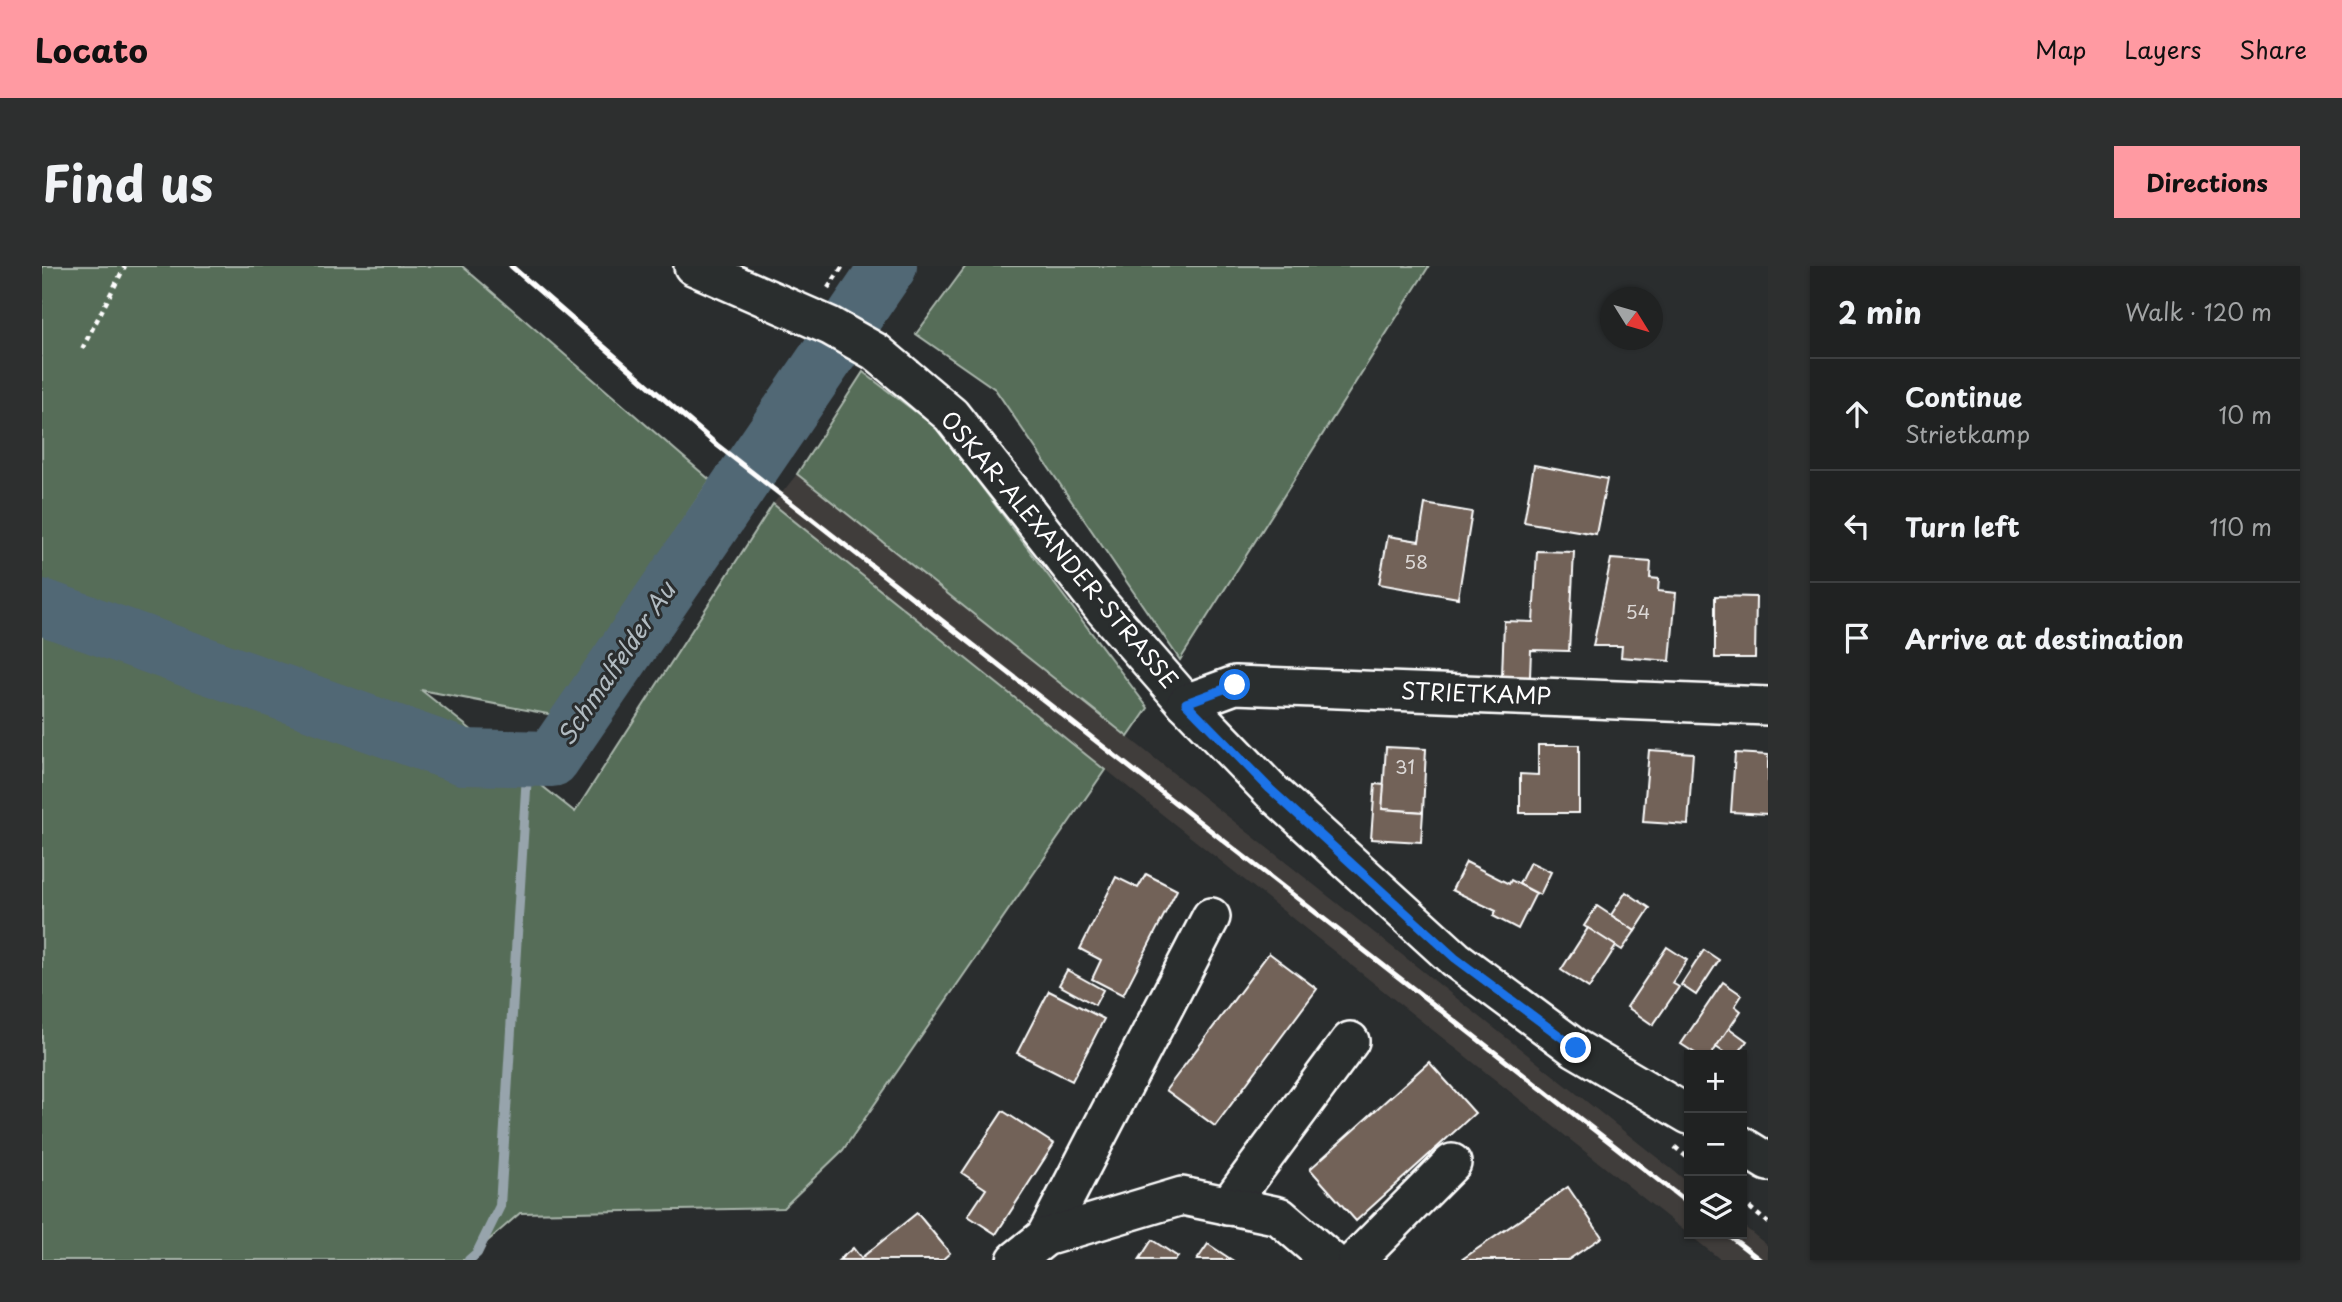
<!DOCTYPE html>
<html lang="en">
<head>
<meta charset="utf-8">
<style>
	:root { --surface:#202222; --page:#2d2f2f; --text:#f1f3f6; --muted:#a2a4a5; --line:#3d3f40; --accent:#ff9aa2 }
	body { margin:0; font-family:"Playpen Sans",sans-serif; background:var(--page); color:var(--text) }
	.controls { position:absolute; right:21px; bottom:21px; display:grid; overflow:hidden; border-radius:0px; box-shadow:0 2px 5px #0004 }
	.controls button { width:63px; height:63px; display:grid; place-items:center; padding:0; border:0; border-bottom:2px solid var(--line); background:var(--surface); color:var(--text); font:35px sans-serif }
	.compass { position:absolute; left:1558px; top:21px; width:63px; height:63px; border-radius:50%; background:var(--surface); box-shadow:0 2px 5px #0004; rotate:127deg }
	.stop { position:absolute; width:21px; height:21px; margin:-16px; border:5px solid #1a73e8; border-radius:50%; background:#fff }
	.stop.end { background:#1a73e8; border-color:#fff; box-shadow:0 2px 7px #0008 }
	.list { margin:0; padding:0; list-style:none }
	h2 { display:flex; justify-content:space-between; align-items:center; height:91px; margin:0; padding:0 28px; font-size:30px }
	h2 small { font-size:23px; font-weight:400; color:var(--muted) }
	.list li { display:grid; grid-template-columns:46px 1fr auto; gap:21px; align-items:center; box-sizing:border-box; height:112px; padding:0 28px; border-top:2px solid var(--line) }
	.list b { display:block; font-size:26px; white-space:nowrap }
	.list p { margin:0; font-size:23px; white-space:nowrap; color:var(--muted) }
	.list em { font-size:23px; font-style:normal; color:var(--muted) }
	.icon { flex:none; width:38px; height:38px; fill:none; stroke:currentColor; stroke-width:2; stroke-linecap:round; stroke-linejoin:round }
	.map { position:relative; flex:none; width:1726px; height:994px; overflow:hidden; border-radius:0px }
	header { display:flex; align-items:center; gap:42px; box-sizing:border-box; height:98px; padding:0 35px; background:var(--accent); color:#111 }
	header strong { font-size:33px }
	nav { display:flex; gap:38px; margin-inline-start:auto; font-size:24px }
	.intro { display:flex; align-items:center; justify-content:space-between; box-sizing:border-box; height:168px; padding:0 42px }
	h1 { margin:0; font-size:49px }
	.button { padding:18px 32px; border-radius:0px; background:var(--accent); color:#111; font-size:24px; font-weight:700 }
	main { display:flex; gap:42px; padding:0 42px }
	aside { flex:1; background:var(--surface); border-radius:0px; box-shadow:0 2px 5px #0004 }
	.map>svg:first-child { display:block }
	.built { fill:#403d3b }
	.green { fill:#566d59; stroke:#aab6ac; stroke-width:2 }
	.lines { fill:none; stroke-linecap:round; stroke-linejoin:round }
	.stream { stroke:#97a4ac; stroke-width:10 }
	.river { stroke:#516775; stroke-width:56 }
	.building { fill:#726259; stroke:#fff; stroke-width:2 }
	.minor-casing { stroke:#fff; stroke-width:42 }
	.path { stroke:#fff; stroke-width:4.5; stroke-dasharray:5 5; stroke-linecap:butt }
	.minor { stroke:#2a2d2e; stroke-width:37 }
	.rail { stroke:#fff; stroke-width:5 }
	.route { stroke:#1a73e8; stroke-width:9 }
	.labels { text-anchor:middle; stroke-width:6; stroke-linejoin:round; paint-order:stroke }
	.number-label { font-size:19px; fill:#dcd8d6 }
	.street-label { font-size:23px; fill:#fff; stroke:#2a2d2e }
	.water-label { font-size:24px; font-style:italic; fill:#b1bbc1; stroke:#2a2d2e }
</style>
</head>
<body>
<header>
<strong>Locato</strong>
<nav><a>Map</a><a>Layers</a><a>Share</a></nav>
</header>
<div class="intro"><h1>Find us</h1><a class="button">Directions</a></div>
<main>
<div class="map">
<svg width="1726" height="994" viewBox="0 0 1726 994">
	<rect width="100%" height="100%" fill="#2a2d2e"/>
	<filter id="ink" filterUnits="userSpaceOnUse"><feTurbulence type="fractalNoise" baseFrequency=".0143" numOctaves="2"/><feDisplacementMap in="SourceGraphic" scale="14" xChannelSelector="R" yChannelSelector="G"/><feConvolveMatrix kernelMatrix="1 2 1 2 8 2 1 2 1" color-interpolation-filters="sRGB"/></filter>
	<g filter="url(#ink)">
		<!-- built -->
		<path class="built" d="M755,208L1647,917V968H1700V959L1726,980V994H1679L731,238Z"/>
		<!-- green -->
		<g class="green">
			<path d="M0,0H420L668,214L511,449L379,424L533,546L731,238L1063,504L801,884L741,942L478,947L424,994H0Z"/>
			<path d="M924,0H1387L1138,394L953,123L874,68Z"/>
			<path d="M821,106L896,163L1106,442L1086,471L755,208Z"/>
		</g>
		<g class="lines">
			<!-- stream -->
			<path class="stream" d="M427,994L435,987L458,940L486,492"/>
			<!-- river -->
			<path class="river" d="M0,341L422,491L510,493L847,0"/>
		</g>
		<!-- building -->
		<g class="building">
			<path d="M1492,199L1565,213L1554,268L1482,256Z"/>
			<path d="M1383,238L1430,246L1416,332L1337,318L1346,270L1377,275Z"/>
			<path d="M1495,285L1532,286L1527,385L1489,384L1488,411L1460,410L1462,355L1491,356Z"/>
			<path d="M1569,293L1609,296L1608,312L1617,313L1616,325L1634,327L1628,395L1579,391L1580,380H1551Z"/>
			<path d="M1673,330L1714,331L1713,392H1673Z"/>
			<path d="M1496,479H1537V547H1478V508L1496,509Z"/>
			<path d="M1344,481L1384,483L1381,546L1340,543Z"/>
			<path d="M1607,484L1651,487L1646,559L1601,556Z"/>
			<path d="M1693,487L1726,489V548L1689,546Z"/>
			<path d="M1333,518L1342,519L1340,543L1381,546L1379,576L1329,573Z"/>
			<path d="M1424,596L1467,618L1469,614L1494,627L1476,663L1451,650L1454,645L1410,624Z"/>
			<path d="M1488,596L1509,606L1498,629L1477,618Z"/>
			<path d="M1104,608L1135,624L1081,729L1050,713L1059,694L1038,683L1074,611L1096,622Z"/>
			<path d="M1584,626L1608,642L1593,665L1569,649Z"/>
			<path d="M1555,640L1593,665L1580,684L1542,660Z"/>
			<path d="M1546,662L1574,680L1547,722L1519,704Z"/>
			<path d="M1625,681L1645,694L1630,717L1637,721L1611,759L1585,741Z"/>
			<path d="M1662,684L1677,694L1654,729L1639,719Z"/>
			<path d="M1227,687L1275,723L1173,860L1124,824Z"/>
			<path d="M1025,704L1061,724L1053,739L1017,719Z"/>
			<path d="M1681,716L1700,729L1693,740L1699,745L1669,789H1656L1639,778Z"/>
			<path d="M1007,725L1062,753L1030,815L975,787Z"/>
			<path d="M1687,762L1705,775L1695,789H1686L1674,781Z"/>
			<path d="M1387,796L1433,847L1314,955L1268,903Z"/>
			<path d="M961,845L1012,878L954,968L926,950L944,923L920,907Z"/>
			<path d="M1526,921L1560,971L1526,994H1419Z"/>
			<path d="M875,947L908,987L900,994H797L811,982L819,992Z"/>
			<path d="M1110,974L1136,991L1133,994H1097Z"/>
			<path d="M1166,978L1190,994H1155Z"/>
		</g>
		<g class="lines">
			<defs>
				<g id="minor">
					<path d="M651,0L788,60L834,86L909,149L1060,341L1144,437L1228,524L1413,693L1533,782L1647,849"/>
					<path d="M1144,437L1193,419L1726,440"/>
					<path d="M1700,880L1726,896"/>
					<path d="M1186,940L1308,775"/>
					<path d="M1003,971L1169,651"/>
					<path d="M974,994L1003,971L1140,930L1237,950L1288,994"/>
					<path d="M1314,994L1410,897"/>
				</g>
			</defs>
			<!-- minor casing -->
			<use href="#minor" class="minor-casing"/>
			<!-- path -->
			<g class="path">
				<path d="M786,22L801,0"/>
				<path d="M40,83L83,0"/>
				<path d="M1633,881L1647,893"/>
				<path d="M1700,935L1726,957"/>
			</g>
			<!-- minor -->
			<use href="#minor" class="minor"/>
			<!-- rail -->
			<g class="rail">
				<path d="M469,0L675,179L1647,938"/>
				<path d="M1685,968L1718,994"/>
			</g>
		</g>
	</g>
	<g class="lines" filter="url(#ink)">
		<!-- route -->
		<path class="route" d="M1193,419L1144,437L1228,523L1413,692L1534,782"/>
	</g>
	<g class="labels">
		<!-- number labels -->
		<g class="number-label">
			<text x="1374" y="303">58</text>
			<text x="1596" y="353">54</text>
			<text x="1363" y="508">31</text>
		</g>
		<!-- street labels -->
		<g class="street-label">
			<text transform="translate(1017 284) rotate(50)" y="8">OSKAR-ALEXANDER-STRASSE</text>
			<text transform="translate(1434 428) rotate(2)" y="8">STRIETKAMP</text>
		</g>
		<!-- water labels -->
		<g class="water-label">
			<text transform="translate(575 398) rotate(-56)" y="8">Schmalfelder Au</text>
		</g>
	</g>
</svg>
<div class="controls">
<button>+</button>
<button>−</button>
<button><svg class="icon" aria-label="layers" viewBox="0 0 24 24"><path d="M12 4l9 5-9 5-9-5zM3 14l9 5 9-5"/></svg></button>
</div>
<svg class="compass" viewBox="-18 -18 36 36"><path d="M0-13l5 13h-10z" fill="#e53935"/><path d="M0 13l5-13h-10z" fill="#a2a4a5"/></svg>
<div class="stop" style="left:1193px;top:419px"></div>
<div class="stop end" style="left:1534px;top:782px"></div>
</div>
<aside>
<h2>2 min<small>Walk · 120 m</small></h2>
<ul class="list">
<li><svg class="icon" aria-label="ahead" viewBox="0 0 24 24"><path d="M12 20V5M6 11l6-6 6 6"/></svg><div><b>Continue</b><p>Strietkamp</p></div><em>10 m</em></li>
<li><svg class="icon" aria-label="left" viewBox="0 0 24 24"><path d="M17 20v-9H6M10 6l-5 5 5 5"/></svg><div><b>Turn left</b></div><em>110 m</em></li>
<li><svg class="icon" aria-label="arrive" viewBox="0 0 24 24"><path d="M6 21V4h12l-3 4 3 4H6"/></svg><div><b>Arrive at destination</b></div></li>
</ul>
</aside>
</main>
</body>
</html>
